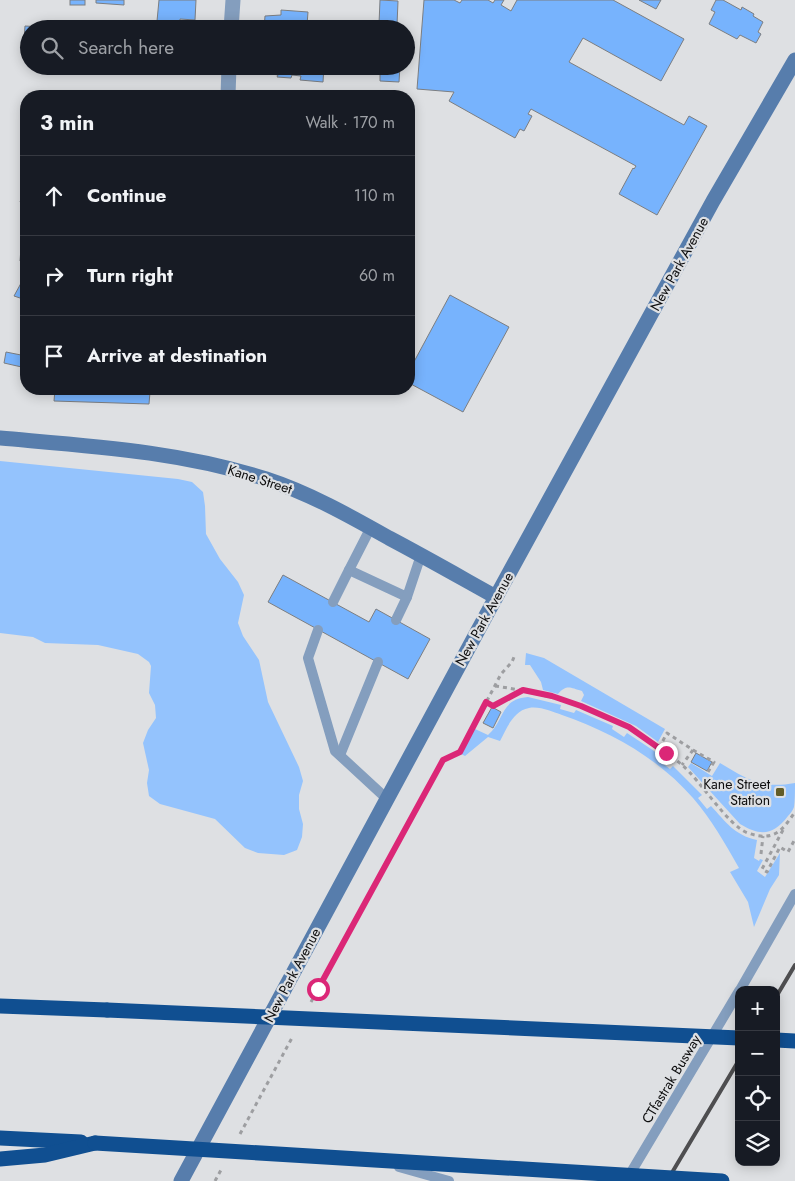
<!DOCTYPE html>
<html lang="en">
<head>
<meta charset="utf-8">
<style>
	:root { --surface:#171b24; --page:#20242c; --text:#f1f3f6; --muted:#9ea1a6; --line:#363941 }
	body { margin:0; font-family:Jost,sans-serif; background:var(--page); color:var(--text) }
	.controls { position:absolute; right:15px; bottom:15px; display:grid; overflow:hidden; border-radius:10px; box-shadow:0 2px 12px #0003 }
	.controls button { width:45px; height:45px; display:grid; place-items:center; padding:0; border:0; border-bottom:1px solid var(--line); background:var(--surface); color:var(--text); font:25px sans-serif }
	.stop { position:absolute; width:15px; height:15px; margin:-11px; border:4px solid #db2777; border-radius:50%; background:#fff }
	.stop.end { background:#db2777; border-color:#fff; box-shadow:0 1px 5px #0008 }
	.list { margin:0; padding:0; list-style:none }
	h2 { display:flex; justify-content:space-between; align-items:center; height:65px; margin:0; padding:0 20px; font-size:21px }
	h2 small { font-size:16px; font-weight:400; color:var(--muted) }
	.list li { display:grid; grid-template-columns:32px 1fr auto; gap:15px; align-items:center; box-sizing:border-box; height:80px; padding:0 20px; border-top:1px solid var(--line) }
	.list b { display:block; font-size:19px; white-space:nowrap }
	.list em { font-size:16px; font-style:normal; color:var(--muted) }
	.icon { flex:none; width:28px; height:28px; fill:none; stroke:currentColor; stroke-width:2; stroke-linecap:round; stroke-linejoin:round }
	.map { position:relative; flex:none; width:795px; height:1181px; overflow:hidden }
	.search { position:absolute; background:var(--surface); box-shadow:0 2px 12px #0003; left:20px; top:20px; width:395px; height:55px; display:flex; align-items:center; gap:12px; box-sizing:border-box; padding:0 18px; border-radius:28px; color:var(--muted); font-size:19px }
	.panel { position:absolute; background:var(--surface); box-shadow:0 2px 12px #0003; left:20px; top:90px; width:395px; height:305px; border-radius:20px }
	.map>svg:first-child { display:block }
	.green { fill:#94c3fd }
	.building { fill:#77b3fd; stroke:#7c7e81 }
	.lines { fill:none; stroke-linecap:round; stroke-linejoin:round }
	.path { stroke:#9d9ea1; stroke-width:3; stroke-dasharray:4 4; stroke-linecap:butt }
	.lane { stroke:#849ebe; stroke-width:10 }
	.street { stroke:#849ebe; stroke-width:15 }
	.secondary { stroke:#577dac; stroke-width:15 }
	.highway { stroke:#104f91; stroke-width:15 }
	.rail { stroke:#4e4e50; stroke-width:4 }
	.highway-bridge { stroke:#104f91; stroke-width:15 }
	.route { stroke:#db2777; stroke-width:6 }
	.poi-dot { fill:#615c28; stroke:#dee0e3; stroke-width:2 }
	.labels { text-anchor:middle; stroke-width:4.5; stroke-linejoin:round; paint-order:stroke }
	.street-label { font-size:14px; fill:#0d0d0e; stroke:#dee0e3 }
	.poi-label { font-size:14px; fill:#0d0d0e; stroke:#dee0e3; text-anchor:end }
</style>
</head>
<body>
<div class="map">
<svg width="795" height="1181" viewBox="0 0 795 1181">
	<rect width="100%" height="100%" fill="#dee0e3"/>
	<!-- green -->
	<g class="green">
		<path d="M0,461L178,479L192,482L203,492L205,506L206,534L220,559L238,582L244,595L238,623L243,636L259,660L268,702L299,767L303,781L299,795V809L303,824L302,837L297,850L284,855L258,853L245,848L215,819L160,804L149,796L147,783L149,770L143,743L148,730L156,718L155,705L149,693L151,666L149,662L138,654L98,645L45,643L33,637L0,633Z"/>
		<path d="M526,653L544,658L665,729L658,742L636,726L581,701L584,695L582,691C570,688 567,684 558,694L543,690L541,682L530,665H525Z"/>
		<path d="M528,697L561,705L560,709L574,713L576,710L613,726L612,729L624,737L627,733C638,740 650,748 661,756L658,760L670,769L673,766L702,795L698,798L707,809L711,806C726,822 734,835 757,840L754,858L759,861L760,859L763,860L757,871L765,877L780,853L779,875L770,889L754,927L748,902L730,872L739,868C725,843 711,819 693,798C658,758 611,732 562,715C553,712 540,706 529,708C513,711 507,728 500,741L488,737L465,756L461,754L475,729L488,735C505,720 500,699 528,697Z"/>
		<path d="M691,763L712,776L720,763C748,780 762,789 795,783C795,790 795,801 794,807C793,810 790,814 788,816C773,836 760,836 740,824L688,767Z"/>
	</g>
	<!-- building -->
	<g class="building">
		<rect x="70" y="0" width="15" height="5"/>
		<path d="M96,0H124V5L96,3Z"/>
		<path d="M159,0H196L195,20L180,19V23L157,21Z"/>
		<path d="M380,0L398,1L397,25L379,24Z"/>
		<path d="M424,0H454L460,3L462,0H488L493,3L495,0H504L501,5L511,11L517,0H613L684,39L661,81L583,38L569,62L684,125L689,116L707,126L657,215L619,194L633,168L634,169L636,166L531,109L528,114L532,116L524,131L520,129L515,138L449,101L454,92L417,89Z"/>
		<path d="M639,0H661L656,9Z"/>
		<path d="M716,0H723L741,10L742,7L754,14L753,16L763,22L758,32L761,34L756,43L740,35L737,39L709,24L715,12L711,10Z"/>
		<path d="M281,10L308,12L307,25H312V29H264L265,16L281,15Z"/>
		<path d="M25,26L43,27V29H29V40H24Z"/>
		<path d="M262,66H324L323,82L300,80L301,76L292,75L291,78L277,77L278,75L267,73V71H261Z"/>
		<path d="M380,66H400L399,82L380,81Z"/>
		<path d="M265,92L309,95V96H257V94L264,95Z"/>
		<path d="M26,199V216L20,201Z"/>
		<path d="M26,234V264L20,261L22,236Z"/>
		<path d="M26,274V300L14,296Z"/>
		<path d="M450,295L509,327L463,412L409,383V371Z"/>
		<path d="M6,352L26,356V368L4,363Z"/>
		<path d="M55,389H135V390L150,392L149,404L54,401Z"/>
		<path d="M283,575L369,622L376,609L430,639L408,679L268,602Z"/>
		<path d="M492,707L501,712L493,728L483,723Z"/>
		<path d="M696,753L712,762L707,771L691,762Z"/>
	</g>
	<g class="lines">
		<!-- path -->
		<g class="path">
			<path d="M495,686C565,696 628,718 682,765C700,780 729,827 748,833C774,842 782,831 795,812"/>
			<path d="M486,702L493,705L522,690"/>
			<path d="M659,748L667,733L693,750L682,765"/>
			<path d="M693,750L714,762L708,772"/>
			<path d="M783,830L762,869L767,872L780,847L788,852L795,839"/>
			<path d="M761,854L763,836"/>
			<path d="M311,1002L443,760L460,752L501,674L512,662L514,657"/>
			<path d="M240,1134L293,1036"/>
			<path d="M215,1181L222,1168"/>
		</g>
		<!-- lane -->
		<g class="lane">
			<path d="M371,527L349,570L407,597"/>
			<path d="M333,602L349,570"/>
			<path d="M396,620L407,597L421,555"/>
			<path d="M318,630L308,658L335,751L387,799"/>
			<path d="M340,755L378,662"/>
			<path d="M740,990L795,894"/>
			<path d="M399,1167L449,1181"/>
			<path d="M627,1179L739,991"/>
		</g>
		<!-- street -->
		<g class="street">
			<path d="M231,29L233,0"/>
			<path d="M228,96L229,66"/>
		</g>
		<!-- secondary -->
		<g class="secondary">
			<path d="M0,438C90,446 180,451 266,479C309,493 350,516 389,538C425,557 460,577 496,597"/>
			<path d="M181,1181L496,597L713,201L795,60"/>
		</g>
		<!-- highway -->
		<g class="highway">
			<path d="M0,1006L107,1010"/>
			<path d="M776,1040L795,1041"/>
			<path d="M0,1138L81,1142"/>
			<path d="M0,1159L45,1155L95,1143"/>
		</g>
		<!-- rail -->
		<g class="rail">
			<path d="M776,997L795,965"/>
			<path d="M667,1181L739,1060"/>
		</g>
		<!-- highway-bridge -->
		<g class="highway-bridge">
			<path d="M107,1010L739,1038"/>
			<path d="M95,1143L722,1181"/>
		</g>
	</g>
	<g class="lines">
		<!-- route -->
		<path class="route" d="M318,989L443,760L460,752L486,702L493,706L523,690L552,696L581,706L629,727L666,753"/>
	</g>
	<!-- markers -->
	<rect class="poi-dot" x="775" y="787" width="10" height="10" rx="2.5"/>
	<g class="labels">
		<!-- street labels -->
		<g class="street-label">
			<text transform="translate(679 264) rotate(-61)" y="5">New Park Avenue</text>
			<text transform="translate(260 479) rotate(18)" y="5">Kane Street</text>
			<text transform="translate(484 619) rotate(-61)" y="5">New Park Avenue</text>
			<text transform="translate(292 975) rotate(-62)" y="5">New Park Avenue</text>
			<text transform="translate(671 1079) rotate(-59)" y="5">CTfastrak Busway</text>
		</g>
		<!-- poi labels -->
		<g class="poi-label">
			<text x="770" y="789">Kane Street<tspan x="770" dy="16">Station</tspan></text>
		</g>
	</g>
</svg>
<div class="controls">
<button>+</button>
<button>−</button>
<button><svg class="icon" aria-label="locate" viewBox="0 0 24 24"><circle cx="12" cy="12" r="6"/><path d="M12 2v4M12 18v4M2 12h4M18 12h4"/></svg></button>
<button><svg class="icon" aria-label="layers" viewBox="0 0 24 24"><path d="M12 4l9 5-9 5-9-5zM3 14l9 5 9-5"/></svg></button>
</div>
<div class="stop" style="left:318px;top:989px"></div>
<div class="stop end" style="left:666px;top:753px"></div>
<div class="search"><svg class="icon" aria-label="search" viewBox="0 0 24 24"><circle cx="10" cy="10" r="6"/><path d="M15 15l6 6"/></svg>Search here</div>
<section class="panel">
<h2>3 min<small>Walk · 170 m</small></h2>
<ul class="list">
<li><svg class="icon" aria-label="ahead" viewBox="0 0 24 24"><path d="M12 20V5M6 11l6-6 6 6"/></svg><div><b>Continue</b></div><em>110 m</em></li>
<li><svg class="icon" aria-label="right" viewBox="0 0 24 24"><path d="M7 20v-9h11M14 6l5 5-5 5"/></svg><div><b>Turn right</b></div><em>60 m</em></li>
<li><svg class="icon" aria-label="arrive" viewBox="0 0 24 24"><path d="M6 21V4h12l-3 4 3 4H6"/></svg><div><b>Arrive at destination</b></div></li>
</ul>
</section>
</div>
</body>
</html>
